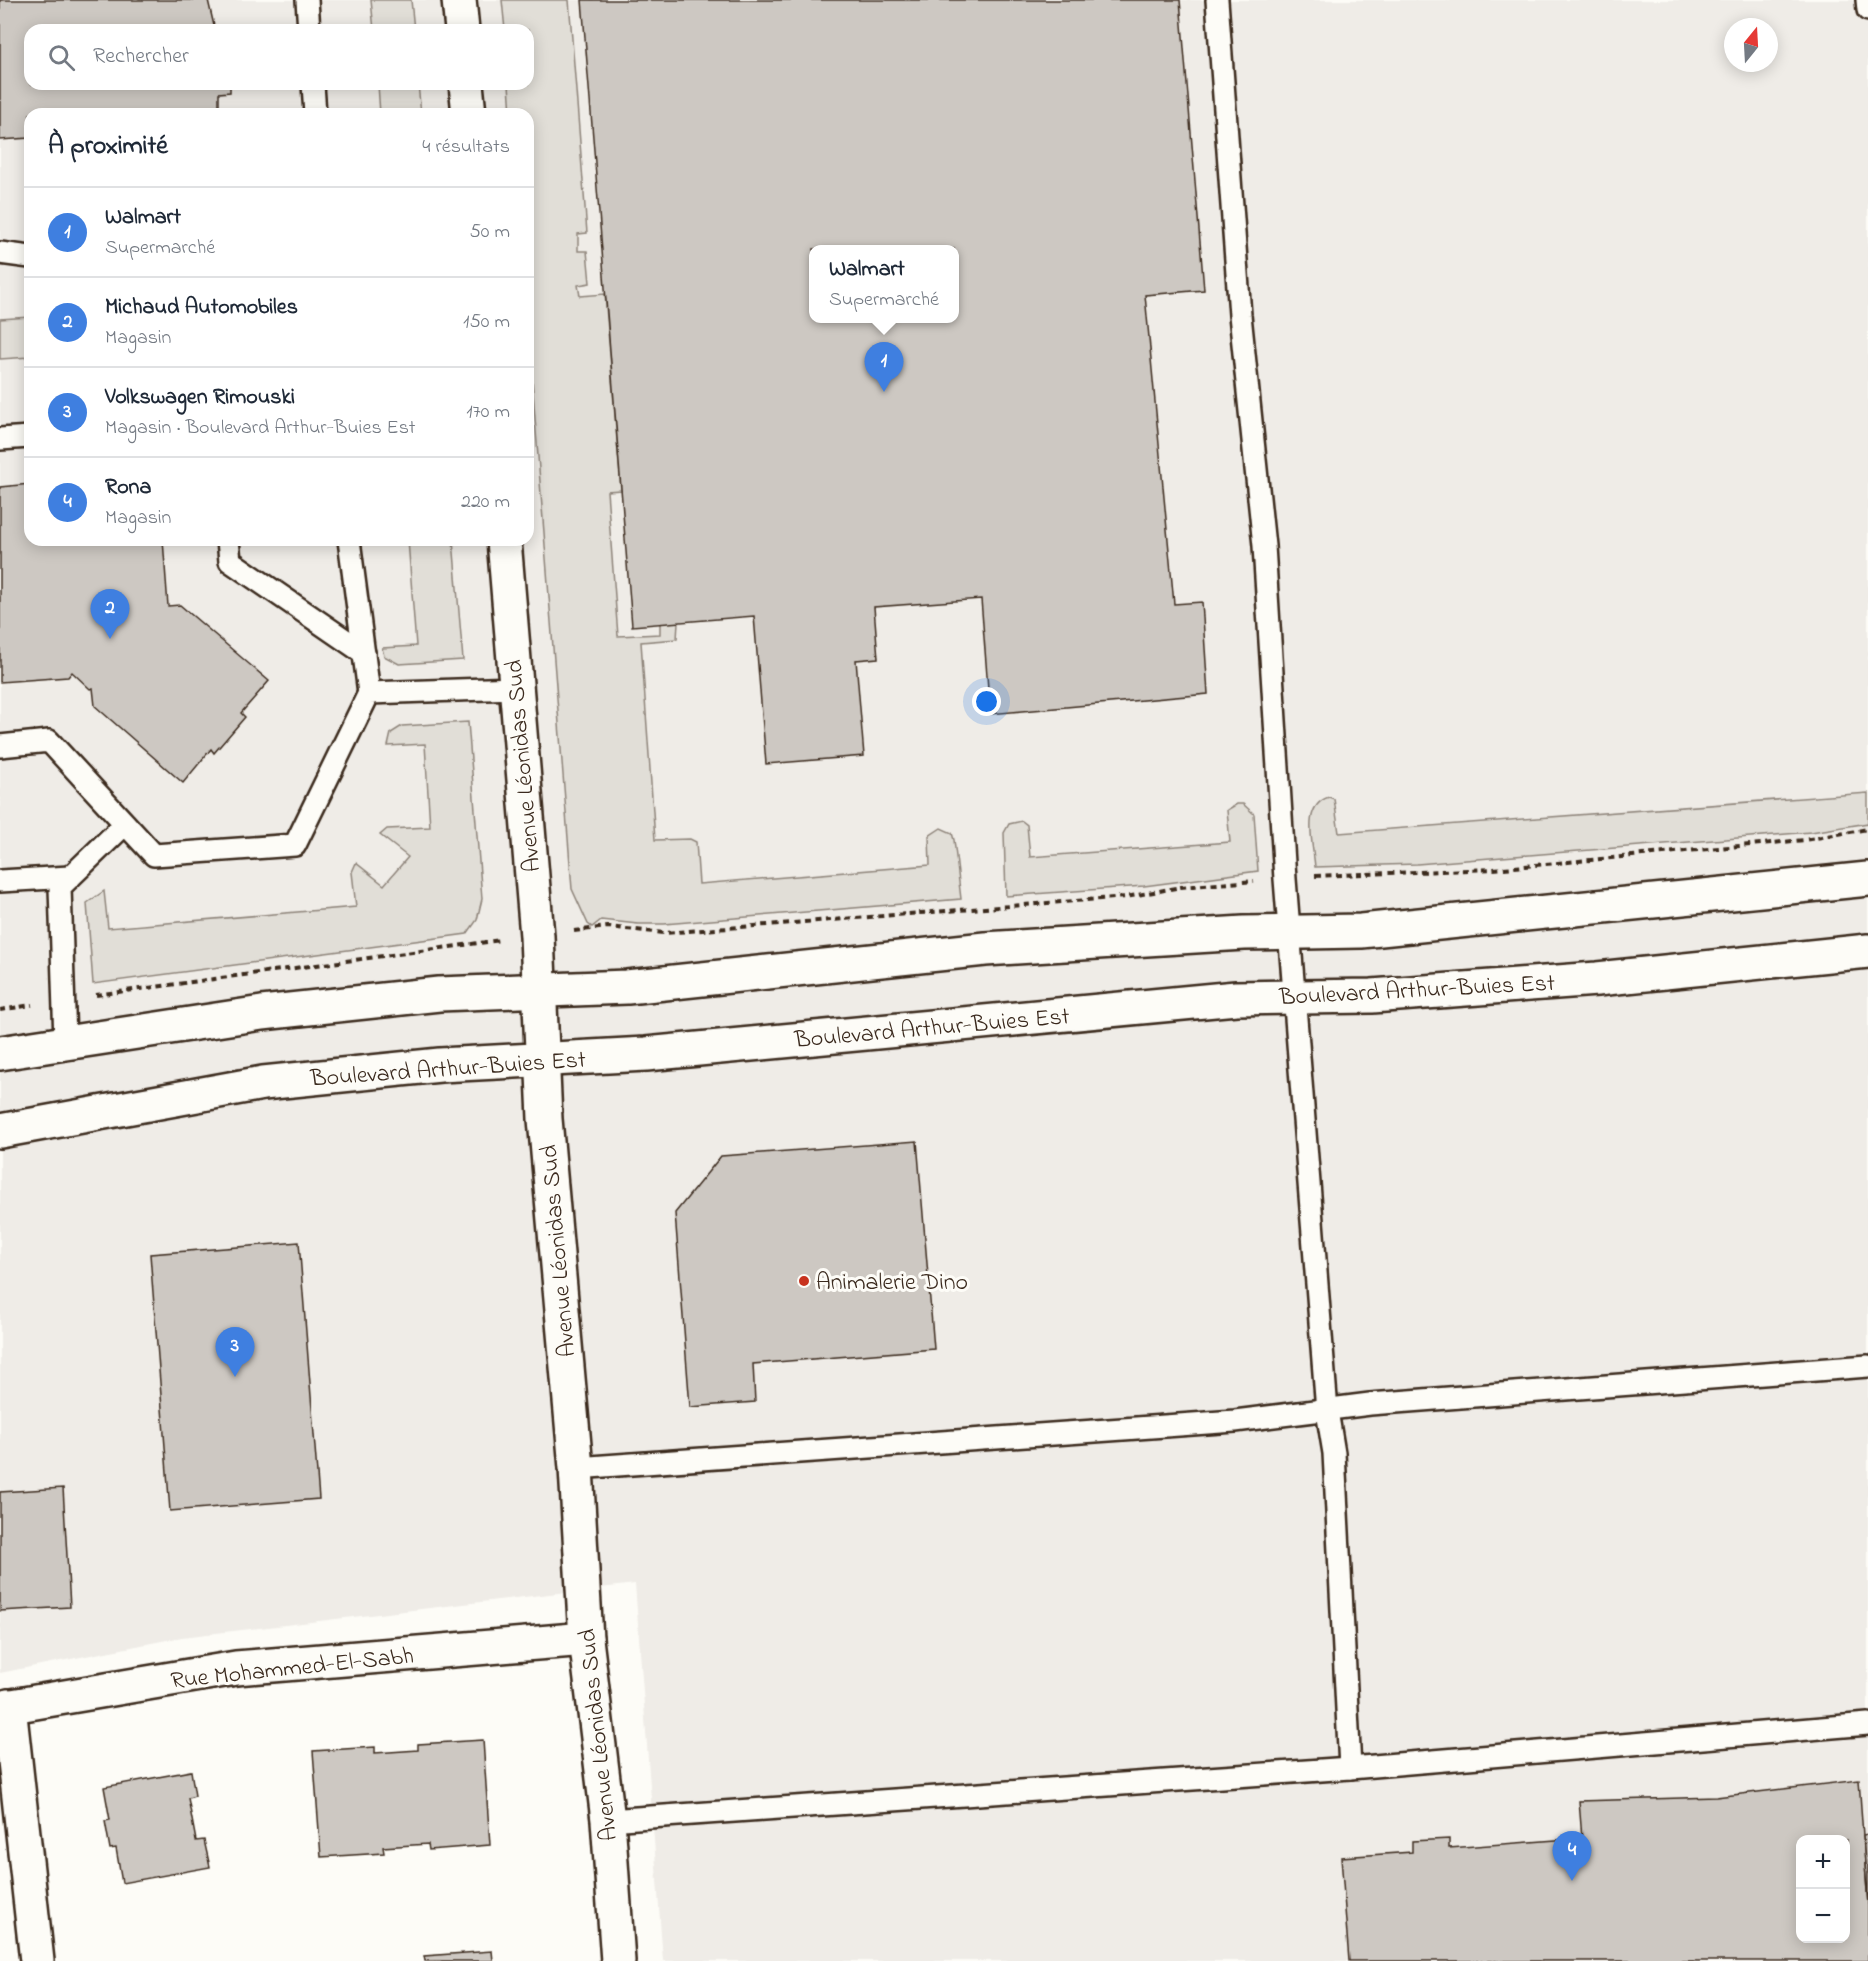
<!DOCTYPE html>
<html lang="fr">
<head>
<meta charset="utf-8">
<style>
	:root { --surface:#fff; --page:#f2f2f3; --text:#1f2937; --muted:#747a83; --line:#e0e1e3; --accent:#c8321e }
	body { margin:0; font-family:"Indie Flower",sans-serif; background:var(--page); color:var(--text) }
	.controls { position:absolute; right:18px; bottom:18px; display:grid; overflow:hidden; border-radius:12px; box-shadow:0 3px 15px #0003 }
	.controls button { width:54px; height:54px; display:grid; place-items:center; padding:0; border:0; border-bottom:2px solid var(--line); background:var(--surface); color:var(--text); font:30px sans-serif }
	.compass { position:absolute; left:1724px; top:18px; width:54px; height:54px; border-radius:50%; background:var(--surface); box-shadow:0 3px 15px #0003; rotate:18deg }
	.you { position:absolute; left:987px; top:702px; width:21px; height:21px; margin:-15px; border:4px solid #fff; border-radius:50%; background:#1a73e8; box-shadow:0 0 0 9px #1a73e833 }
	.badge { display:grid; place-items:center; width:39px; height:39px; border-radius:50%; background:var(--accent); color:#fff; font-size:20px; font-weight:700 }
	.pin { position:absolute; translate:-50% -50px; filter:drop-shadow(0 2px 3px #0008) }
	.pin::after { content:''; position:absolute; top:32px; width:21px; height:18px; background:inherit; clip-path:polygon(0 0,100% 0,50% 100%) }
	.popup { position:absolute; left:809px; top:245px; width:150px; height:78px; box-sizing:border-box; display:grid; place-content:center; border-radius:12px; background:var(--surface); filter:drop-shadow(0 2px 4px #0005); font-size:20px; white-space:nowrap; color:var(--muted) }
	.popup b { font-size:22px; color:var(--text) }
	.popup::after { content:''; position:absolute; left:50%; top:100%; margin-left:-12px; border:12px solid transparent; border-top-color:var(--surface) }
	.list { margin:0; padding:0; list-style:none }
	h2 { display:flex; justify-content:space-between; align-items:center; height:78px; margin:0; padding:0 24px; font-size:26px }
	h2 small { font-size:20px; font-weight:400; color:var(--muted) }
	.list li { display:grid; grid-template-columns:39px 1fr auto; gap:18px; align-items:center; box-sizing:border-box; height:90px; padding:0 24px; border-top:2px solid var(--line) }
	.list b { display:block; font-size:22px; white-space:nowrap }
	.list p { margin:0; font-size:20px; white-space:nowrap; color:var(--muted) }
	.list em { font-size:20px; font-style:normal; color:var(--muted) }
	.icon { flex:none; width:33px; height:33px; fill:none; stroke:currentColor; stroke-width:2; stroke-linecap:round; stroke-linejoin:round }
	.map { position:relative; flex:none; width:1868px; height:1961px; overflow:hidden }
	.search { position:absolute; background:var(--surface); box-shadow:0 3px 15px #0003; left:24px; top:24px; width:510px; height:66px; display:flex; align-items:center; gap:15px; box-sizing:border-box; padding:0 21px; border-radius:18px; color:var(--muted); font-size:22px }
	.panel { position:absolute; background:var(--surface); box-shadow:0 3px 15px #0003; left:24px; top:108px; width:510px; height:438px; border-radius:18px }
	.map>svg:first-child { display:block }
	.built { fill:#efece7; fill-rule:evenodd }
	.green { fill:#e1ded7; stroke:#8e847a; stroke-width:1.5 }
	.building { fill:#cdc8c2; stroke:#3b2a1e; stroke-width:1.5; fill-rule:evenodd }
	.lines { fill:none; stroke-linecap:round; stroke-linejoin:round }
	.lane-casing { stroke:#3b2a1e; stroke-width:26 }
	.street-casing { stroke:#3b2a1e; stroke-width:38 }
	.secondary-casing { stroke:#3b2a1e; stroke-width:38 }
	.path { stroke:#3b2a1e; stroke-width:4; stroke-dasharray:6 4.5; stroke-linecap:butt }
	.lane { stroke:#fdfcf7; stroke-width:21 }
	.street { stroke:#fdfcf7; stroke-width:33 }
	.secondary { stroke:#fdfcf7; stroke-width:33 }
	.poi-dot { fill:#c8321e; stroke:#fdfcf7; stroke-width:2 }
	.labels { text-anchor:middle; stroke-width:6; stroke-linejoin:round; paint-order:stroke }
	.street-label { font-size:24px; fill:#3b2a1e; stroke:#fdfcf7 }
	.poi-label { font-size:24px; fill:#3b2a1e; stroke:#fdfcf7; text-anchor:start }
</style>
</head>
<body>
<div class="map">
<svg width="1868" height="1961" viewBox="0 0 1868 1961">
	<rect width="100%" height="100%" fill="#fdfcf7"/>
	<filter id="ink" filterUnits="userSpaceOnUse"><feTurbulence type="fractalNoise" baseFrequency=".0167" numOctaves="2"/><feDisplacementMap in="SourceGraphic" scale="12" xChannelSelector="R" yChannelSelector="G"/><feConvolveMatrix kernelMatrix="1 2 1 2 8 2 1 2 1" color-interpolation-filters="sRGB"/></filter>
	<g filter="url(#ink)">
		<!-- built -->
		<path class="built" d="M0,0H1868V1961H663L635,1584L182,1637L0,1673ZM1733,27H1769V63H1733ZM30,30H528V84H30ZM30,114H528V540H30ZM814,249H954V318H814ZM1800,1840H1846V1938H1800Z"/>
		<!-- green -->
		<g class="green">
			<path d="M371,0H411L414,30H374Z"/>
			<path d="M502,0H569L587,233L578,234V251H587L590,283L578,285L580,296L605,294L621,490L607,491L618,636L660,634V623L678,622L677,639L641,642L655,840L690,839L696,842L699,884L930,865L929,836L941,828L952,833L954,840L961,899L664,924H638L601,920L592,927L588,924L572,889L528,329V114H511L509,84H528V30H505Z"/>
			<path d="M378,84H418L421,114H380Z"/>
			<path d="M30,317V357L0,359V319Z"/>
			<path d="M408,540H453L463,660L399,664L384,656L382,648L416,646Z"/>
			<path d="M468,722L482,899L477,920L467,934L93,984L87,903L104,891L108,928L356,907L352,872L356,863L384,885L408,857L380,835L387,829L430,827L425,744L388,746L391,733L402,726Z"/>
			<path d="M1868,793V823L1811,832L1417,864L1315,867C1313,843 1301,806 1329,797L1334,799L1339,833Z"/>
			<path d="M1237,804H1243L1254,814L1258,871L1144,886L1006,896L1004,833L1009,824L1022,821L1027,825L1030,857L1230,842L1227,810Z"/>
		</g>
		<!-- building -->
		<g class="building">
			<path d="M0,0H208L215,30H30V84H230V92L219,93V114H30V138L0,140Z"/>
			<path d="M582,0H1180L1204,290L1145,295L1174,604L1202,602L1208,694L990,714L981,599L874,607L878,658L856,660L864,756L766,764L754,616L632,626ZM814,249H954V318H814Z"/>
			<path d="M30,484V540H163L168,606L180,605L269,681L241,713L245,717L214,753L211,749L183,783L95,706L93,688L90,689L72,672L68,677L0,682V487Z"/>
			<path d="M917,1141L934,1349L753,1364L755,1402L690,1407L675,1213L721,1156Z"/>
			<path d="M299,1242L319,1499L170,1511L150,1254Z"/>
			<path d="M63,1488L70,1607L0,1611V1492Z"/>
			<path d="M483,1740L490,1845L429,1850L428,1844L383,1847L384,1853L321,1857L313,1751L375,1747V1753L418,1750V1744Z"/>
			<path d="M191,1771L195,1796L188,1798L196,1841L204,1840L210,1867L122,1883L116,1848L110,1849L105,1821L110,1820L104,1787Z"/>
			<path d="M1859,1780L1868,1905V1961H1349L1341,1857L1412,1852V1841L1449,1839V1848L1582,1838L1579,1801L1716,1797ZM1800,1840H1846V1938H1800Z"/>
			<path d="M1868,1834V1905L1863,1835Z"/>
			<path d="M492,1951L493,1961H425L424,1956Z"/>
		</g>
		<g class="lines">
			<defs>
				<g id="lane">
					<path d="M307,0L309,30"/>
					<path d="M1217,0L1240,315L1264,546L1285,879L1327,1411L1334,1453L1350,1768"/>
					<path d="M1867,0L1868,10"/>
					<path d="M313,84L315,114"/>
					<path d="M0,253L30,257"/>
					<path d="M0,439L30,437"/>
					<path d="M228,540L230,561L364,653"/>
					<path d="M349,540L369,693"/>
					<path d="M0,746L49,741L154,855L295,845L369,693L516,688"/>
					<path d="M0,881L70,877"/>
					<path d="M65,1042L60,887L125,824"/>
					<path d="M576,1468L1235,1421L1370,1404L1868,1366"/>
					<path d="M608,1820L1350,1768L1868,1724"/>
				</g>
				<g id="street">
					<path d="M9,1706L37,1961"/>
					<path d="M0,1708L236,1668L586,1639"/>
				</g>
				<g id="secondary">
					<path d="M459,0L462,30"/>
					<path d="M466,84L469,114"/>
					<path d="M504,540L537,936L545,1119L576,1468L586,1639L608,1820L618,1961"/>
					<path d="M0,1053L262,1013L439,994L627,987L985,949L1244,933L1361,931L1868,879"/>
					<path d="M0,1131L263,1083L440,1065L646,1054L1236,998L1372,996L1597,979L1868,951"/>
				</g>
			</defs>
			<!-- lane casing -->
			<use href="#lane" class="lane-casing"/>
			<!-- street casing -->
			<use href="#street" class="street-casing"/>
			<!-- secondary casing -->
			<use href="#secondary" class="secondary-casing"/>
			<!-- path -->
			<g class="path">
				<path d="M1315,876L1493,869L1804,840L1868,829"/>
				<path d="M574,931L608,927L664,933L1126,897L1181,887L1254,881"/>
				<path d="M96,995L501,940"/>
				<path d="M0,1010L32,1005"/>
			</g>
			<!-- lane -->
			<use href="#lane" class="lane"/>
			<!-- street -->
			<use href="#street" class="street"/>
			<!-- secondary -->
			<use href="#secondary" class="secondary"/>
		</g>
	</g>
	<!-- markers -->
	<circle class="poi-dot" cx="804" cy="1281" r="6"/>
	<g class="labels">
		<!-- street labels -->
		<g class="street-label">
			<text transform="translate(522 766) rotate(-95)" y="8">Avenue Léonidas Sud</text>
			<text transform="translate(1417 989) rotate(-3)" y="8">Boulevard Arthur-Buies Est</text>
			<text transform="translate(932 1027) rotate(-5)" y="8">Boulevard Arthur-Buies Est</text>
			<text transform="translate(448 1068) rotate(-4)" y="8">Boulevard Arthur-Buies Est</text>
			<text transform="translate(557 1251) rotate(-95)" y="8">Avenue Léonidas Sud</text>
			<text transform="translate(292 1667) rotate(-6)" y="8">Rue Mohammed-El-Sabh</text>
			<text transform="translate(597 1735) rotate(-96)" y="8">Avenue Léonidas Sud</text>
		</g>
		<!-- poi labels -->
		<g class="poi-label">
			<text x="816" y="1289">Animalerie Dino</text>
		</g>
	</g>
</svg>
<div class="controls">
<button>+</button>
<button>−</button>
</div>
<svg class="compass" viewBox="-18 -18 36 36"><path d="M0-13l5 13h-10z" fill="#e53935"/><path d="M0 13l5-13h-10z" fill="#747a83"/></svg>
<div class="you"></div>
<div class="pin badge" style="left:884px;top:392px;background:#3f7fe0">1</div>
<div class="popup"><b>Walmart</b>Supermarché</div>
<div class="pin badge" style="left:110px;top:639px;background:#3f7fe0">2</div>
<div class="pin badge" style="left:235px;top:1377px;background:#3f7fe0">3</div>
<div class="pin badge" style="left:1572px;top:1881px;background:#3f7fe0">4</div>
<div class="search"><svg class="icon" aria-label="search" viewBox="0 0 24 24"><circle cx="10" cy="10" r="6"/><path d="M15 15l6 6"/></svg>Rechercher</div>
<section class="panel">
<h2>À proximité<small>4 résultats</small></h2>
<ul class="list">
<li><span class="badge" style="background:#3f7fe0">1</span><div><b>Walmart</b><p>Supermarché</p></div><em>50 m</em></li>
<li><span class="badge" style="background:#3f7fe0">2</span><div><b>Michaud Automobiles</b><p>Magasin</p></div><em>150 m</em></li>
<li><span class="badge" style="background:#3f7fe0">3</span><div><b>Volkswagen Rimouski</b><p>Magasin · Boulevard Arthur-Buies Est</p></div><em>170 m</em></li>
<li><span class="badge" style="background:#3f7fe0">4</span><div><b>Rona</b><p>Magasin</p></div><em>220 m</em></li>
</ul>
</section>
</div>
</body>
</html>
